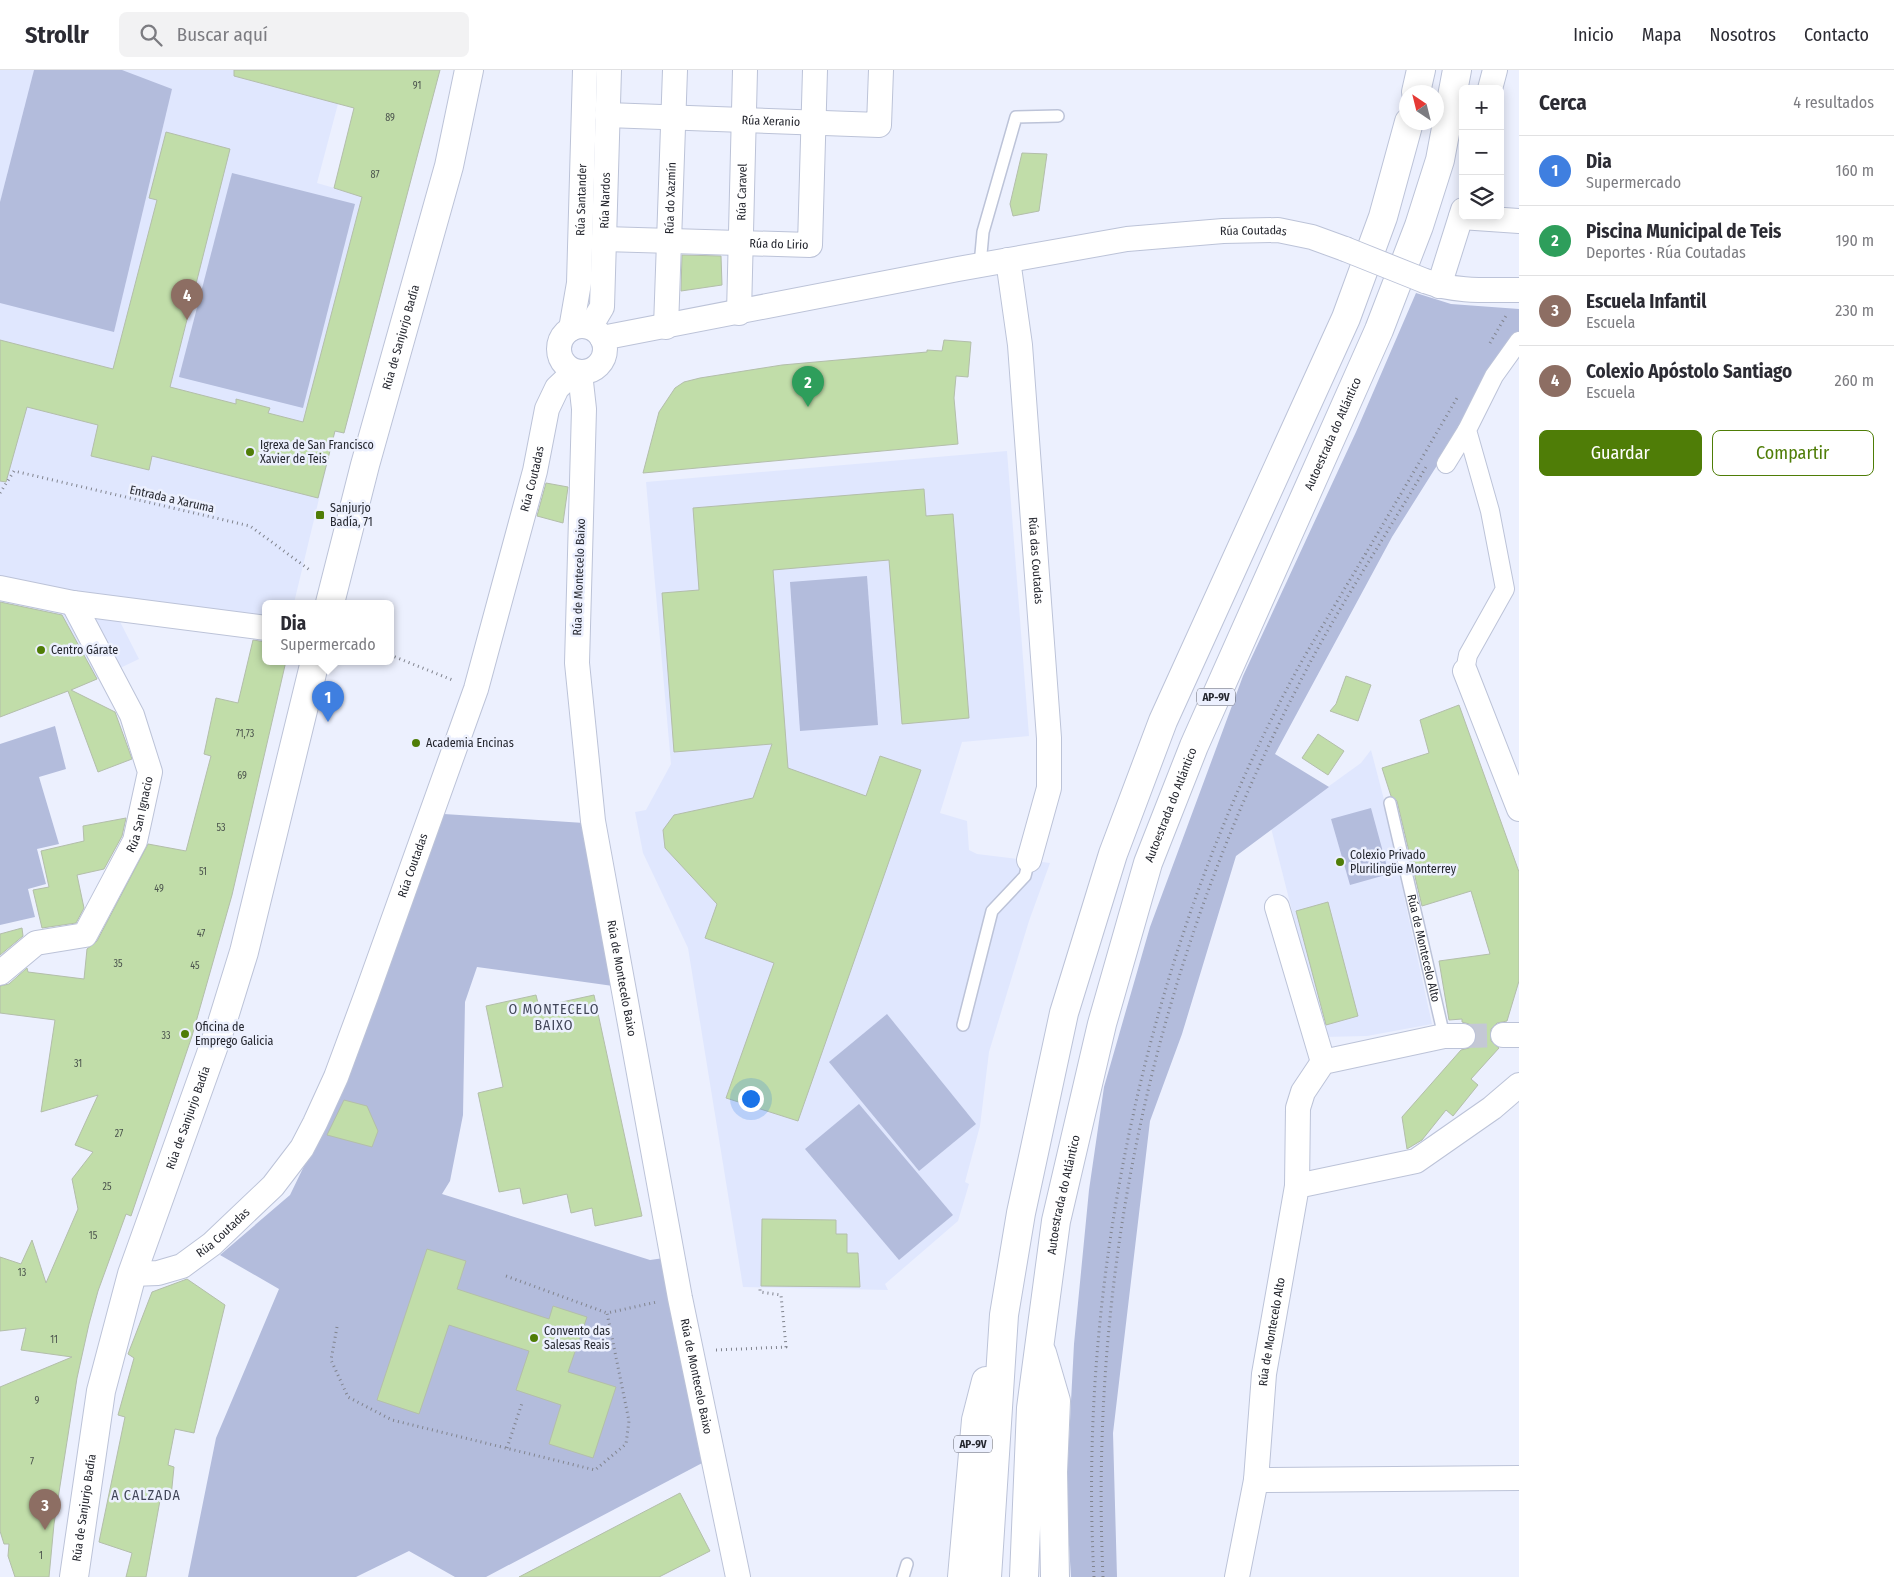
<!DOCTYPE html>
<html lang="es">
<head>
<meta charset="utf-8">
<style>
	:root { --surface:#fff; --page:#f2f2f3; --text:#2b2b33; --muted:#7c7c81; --line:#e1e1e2; --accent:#4f7d07 }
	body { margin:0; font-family:"Fira Sans Condensed",sans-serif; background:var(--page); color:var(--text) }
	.controls { position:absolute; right:15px; top:15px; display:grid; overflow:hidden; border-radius:8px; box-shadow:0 2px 12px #0003 }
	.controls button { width:45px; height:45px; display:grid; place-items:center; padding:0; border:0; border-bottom:1px solid var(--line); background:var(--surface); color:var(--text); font:25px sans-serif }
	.compass { position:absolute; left:1399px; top:15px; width:45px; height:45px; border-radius:50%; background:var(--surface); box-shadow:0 2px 12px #0003; rotate:325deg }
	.you { position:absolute; left:750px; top:1028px; width:18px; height:18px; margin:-12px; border:4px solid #fff; border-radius:50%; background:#1a73e8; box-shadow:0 0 0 8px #1a73e833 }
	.badge { display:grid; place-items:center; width:32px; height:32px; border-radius:50%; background:var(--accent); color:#fff; font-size:16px; font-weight:700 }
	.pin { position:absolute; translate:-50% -41px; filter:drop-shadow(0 1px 2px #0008) }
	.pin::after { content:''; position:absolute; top:26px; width:18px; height:15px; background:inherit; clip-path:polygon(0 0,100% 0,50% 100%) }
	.popup { position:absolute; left:262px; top:530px; width:132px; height:65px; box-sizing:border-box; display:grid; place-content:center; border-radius:8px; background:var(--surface); filter:drop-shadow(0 1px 4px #0005); font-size:16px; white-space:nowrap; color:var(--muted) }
	.popup b { font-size:19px; color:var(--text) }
	.popup::after { content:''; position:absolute; left:50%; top:100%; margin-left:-10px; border:10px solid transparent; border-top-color:var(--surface) }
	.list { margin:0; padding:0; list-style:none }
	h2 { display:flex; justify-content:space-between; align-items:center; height:65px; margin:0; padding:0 20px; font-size:21px }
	h2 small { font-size:16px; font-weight:400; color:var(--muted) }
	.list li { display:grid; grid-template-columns:32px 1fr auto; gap:15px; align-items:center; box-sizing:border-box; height:70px; padding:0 20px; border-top:1px solid var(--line) }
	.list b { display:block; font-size:19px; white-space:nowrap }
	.list p { margin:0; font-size:16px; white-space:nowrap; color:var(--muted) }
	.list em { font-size:16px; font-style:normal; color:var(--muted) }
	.actions { display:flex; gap:10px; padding:15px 20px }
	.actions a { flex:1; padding:11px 0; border:1px solid var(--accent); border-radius:8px; text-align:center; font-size:18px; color:var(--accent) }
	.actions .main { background:var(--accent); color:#fff }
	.icon { flex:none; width:28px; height:28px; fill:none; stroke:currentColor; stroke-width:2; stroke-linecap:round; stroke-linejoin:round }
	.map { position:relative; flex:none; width:1519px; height:1507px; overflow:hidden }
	header { display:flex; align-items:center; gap:30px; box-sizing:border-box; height:70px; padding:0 25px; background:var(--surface); border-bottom:1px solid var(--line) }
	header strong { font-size:24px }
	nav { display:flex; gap:28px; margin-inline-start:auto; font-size:18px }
	.search { width:350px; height:45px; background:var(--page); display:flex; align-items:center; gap:12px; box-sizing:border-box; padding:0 18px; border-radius:8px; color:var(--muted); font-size:19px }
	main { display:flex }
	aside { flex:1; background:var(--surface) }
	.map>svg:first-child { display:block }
	.built { fill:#e0e7fe }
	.green { fill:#b3bcdc }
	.building { fill:#c1dda9; stroke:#b3beaa }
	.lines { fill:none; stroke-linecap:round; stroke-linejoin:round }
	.minor-tunnel { stroke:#c4c8d5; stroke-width:24; stroke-dasharray:24 12; stroke-linecap:butt }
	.service-casing { stroke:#bcc3d8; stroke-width:14 }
	.pedestrian-casing { stroke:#bcc3d8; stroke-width:20 }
	.minor-casing { stroke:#bcc3d8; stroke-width:26 }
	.secondary-casing { stroke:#bcc3d8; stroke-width:30 }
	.motorway-casing { stroke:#bcc3d8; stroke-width:30 }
	.path { stroke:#81848e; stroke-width:3; stroke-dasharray:1 4; stroke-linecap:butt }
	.service { stroke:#fff; stroke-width:11 }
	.pedestrian { stroke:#fff; stroke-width:18 }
	.minor { stroke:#fff; stroke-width:24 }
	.secondary { stroke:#fff; stroke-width:28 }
	.motorway { stroke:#fff; stroke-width:28 }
	.minor-bridge-casing { stroke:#bcc3d8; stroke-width:26; stroke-linecap:butt }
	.minor-bridge { stroke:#fff; stroke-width:24 }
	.poi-dot { fill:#4f7d07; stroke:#ecf0fe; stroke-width:2 }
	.labels { text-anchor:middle; stroke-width:5; stroke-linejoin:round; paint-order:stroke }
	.number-label { font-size:10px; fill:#4c544e }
	.shield { fill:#ecf0fe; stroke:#61636d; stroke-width:1 }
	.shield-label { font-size:11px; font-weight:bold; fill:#25272f }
	.street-label { font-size:12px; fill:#25272f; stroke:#ecf0fe }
	.poi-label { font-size:12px; fill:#25272f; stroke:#ecf0fe; text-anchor:start }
	.neighbourhood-label { font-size:14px; letter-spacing:1px; fill:#414658; stroke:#ecf0fe }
</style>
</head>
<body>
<header>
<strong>Strollr</strong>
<div class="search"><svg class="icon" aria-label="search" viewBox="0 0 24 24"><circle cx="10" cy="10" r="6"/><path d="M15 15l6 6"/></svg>Buscar aquí</div>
<nav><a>Inicio</a><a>Mapa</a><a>Nosotros</a><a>Contacto</a></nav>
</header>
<main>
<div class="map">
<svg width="1519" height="1507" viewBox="0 0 1519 1507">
	<rect width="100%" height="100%" fill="#ecf0fe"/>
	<!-- built -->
	<g class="built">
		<path d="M0,0H347L317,113L403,138L344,363L335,362L294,533H266L265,551L109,530L139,589L97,609L0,647Z"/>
		<path d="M1007,381L1029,666L962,672L940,743L967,751L969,780L977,784L1050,793L1029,851L989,982L980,1056L965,1112L969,1114L958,1151L885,1214L888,1220L743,1217L688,878L643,783L635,742L646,740L671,694L646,412Z"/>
		<path d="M1371,680L1409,825L1404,827L1432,954L1367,966L1324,967L1271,758L1361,693Z"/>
	</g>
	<!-- green -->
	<g class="green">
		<path d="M34,0H122L172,19L114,262L0,233V132Z"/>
		<path d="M232,103L355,134L303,338L179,307Z"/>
		<path d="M1416,223L1451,234L1519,239V265L1392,467L1275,684L1329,717L1236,786L1182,964L1150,1051L1113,1363L1117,1507H1071L1066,1427L1074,1274L1089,1120L1104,1017L1150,857L1243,606L1356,362Z"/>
		<path d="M867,506L878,655L800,661L790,512Z"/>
		<path d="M55,656L66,699L39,707L59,774L37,779L46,814L28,819L35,847L0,855V674Z"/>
		<path d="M1371,738L1389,804L1350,815L1331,749Z"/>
		<path d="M444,744L584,753L613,916L477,897L465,932L463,1045L450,1111L442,1124L650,1190L664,1188L706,1391L486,1507H455L409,1481L356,1507H188L216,1368L279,1219L220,1185L290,1125L353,995Z"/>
		<path d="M887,944L976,1054L919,1101L829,992Z"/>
		<path d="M859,1034L953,1145L899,1190L805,1079Z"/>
	</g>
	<!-- building -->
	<g class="building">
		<path d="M234,0H440L344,363L335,361L318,428L152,386L149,400L91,386L98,355L27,337L6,412L0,411V270L113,299L157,130L149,128L166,62L230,79L170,317L236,334V329L270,338L268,343L303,352L362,127L334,118L354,38L234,6Z"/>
		<path d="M1022,83L1047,84L1039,141L1013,146L1010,134Z"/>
		<path d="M682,185L721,186L722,215L681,221Z"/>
		<path d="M944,270L971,272L968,307L956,306L954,328L958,374L643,403L659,342L675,318L684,312L700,308L782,295L927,282V280L942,281Z"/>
		<path d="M546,413L568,417L563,453L537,446Z"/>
		<path d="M924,419L926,446L953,444L969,648L902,654L889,490L773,500L788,698L866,726L880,686L921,700L798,1051L726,1028L774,893L705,868L717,834L665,778L663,760L674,745L753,728L772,674L674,682L662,523L699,520L693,438Z"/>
		<path d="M0,532L62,545L97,609L71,620L115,642L132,689L98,702L68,621L0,647Z"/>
		<path d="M253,570L266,572V591H286L232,825L192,966L131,1146L126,1144L98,1221L89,1254L77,1308L54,1454L49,1507H15L8,1486L9,1474H4L0,1461V1317L72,1287L21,1280L26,1258L0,1261V1187L21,1194L32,1170L46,1213L78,1139L72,1109L93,1082L75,1075L98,1025L41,1042L55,950L0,943V916L9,914L27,898L28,902L84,909L87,879L97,871L148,774L186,781L211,686L204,684L216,628L238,633Z"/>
		<path d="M1346,606L1371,615L1358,651L1330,641L1336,634Z"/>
		<path d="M1459,635L1519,802V911L1507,951L1497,953L1491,959V971L1499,978L1471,1009L1478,1015L1453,1046L1446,1040L1422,1070L1407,1079L1402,1047L1461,980L1469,978L1475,973L1477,966L1475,959L1469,954L1462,952V949L1449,950L1439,891L1490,884L1471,821L1422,836L1397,731L1391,726L1382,698L1429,683L1420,650Z"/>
		<path d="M1318,664L1344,681L1328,705L1302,688Z"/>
		<path d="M126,748L122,766L104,799L77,805L84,838L76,853L42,858L33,820L49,817L41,781L84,771L83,756Z"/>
		<path d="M1328,832L1358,946L1326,955L1296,841Z"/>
		<path d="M22,858L23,866L0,885V864Z"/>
		<path d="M536,925L539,937L594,925L642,1146L595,1156L592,1138L571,1143L567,1124L523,1134L520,1118L499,1122L478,1023L503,1017L486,936Z"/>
		<path d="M344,1030L367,1036L378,1061L372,1077L327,1065Z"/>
		<path d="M762,1149L836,1150V1164H847V1183H858L860,1217L761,1216Z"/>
		<path d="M427,1179L466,1191L457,1219L549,1249L553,1236L587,1247L568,1302L616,1317L593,1388L549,1374L561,1335L516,1320L529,1281L449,1255L419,1344L377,1330Z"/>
		<path d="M187,1209L225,1235L194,1363L175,1359L168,1395L174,1397L171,1427L161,1425L146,1507H126L132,1483L99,1472L125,1347L118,1345L134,1288L128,1284L152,1222Z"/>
		<path d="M680,1423L710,1481L659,1507H519Z"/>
	</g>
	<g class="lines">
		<!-- minor-tunnel -->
		<path class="minor-tunnel" d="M1463,966L1503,965"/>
		<defs>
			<g id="service">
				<path d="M980,195L983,162L1016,47L1058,46"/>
				<path id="s1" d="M1390,733L1444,966"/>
				<path d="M963,955L992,841L1025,806L1029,790"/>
				<path d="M903,1507L907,1494"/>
			</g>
			<g id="pedestrian">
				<path d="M1446,394L1467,360"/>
				<path d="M1465,601L1468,585L1505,519L1490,441L1467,360L1494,306L1519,271"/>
			</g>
			<g id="minor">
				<path d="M1490,19L1495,0"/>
				<path id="s2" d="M607,45L879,55L881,0"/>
				<path d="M1461,147L1519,151"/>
				<path id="s3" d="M604,169L810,175L815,0"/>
				<path id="s4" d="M1008,190L1020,275L1049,668V718L1029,790"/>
				<path d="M1425,211C1455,222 1487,220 1519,220"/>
				<path d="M1439,216L1463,140"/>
				<path id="s5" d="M739,243L745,0"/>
				<circle cx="582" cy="279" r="23"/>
				<path id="s6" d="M590,257L602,237L609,0"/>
				<path id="s7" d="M666,257L675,0"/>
				<path id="s8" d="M571,259L579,213L585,0"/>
				<path id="s9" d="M602,268L958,199L1127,169L1223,161L1278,160L1312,167L1345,179"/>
				<path id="s10" d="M580,303L584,339L577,593L593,751L680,1228L738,1507"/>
				<path d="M0,518L73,533L266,558"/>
				<path d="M1465,601L1519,739"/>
				<path d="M1277,837L1323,992"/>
				<path id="s11" d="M0,903L36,873L85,865L135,771L150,702L132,645L73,533"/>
				<path d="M1503,965H1519"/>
				<path d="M1297,1116L1298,1038L1303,1022L1323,992L1444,966H1463"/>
				<path id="s12" d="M132,1204L158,1203L182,1196L212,1174L273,1116L302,1078L315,1053L336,1007L366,926L476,619L535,401L547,339L557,318L574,302"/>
				<path d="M1256,1410L1519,1408"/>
				<path id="s13" d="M1237,1507L1256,1410L1264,1304L1297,1116L1416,1091L1492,1038L1519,1015"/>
			</g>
			<g id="secondary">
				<path id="s14" d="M330,533L365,395L449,96L469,0"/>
				<path id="s15" d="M74,1507L101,1321L132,1204L222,953L244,882L315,591"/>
			</g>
			<g id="motorway">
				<path d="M1416,22L1421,0"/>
				<path d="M1042,1283L1056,1331L1053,1402L1055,1507"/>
				<path d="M962,1507L976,1350L986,1311"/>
				<path d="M987,1507L1004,1245L1021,1143L1064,943L1113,784L1163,651L1346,248L1383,147L1409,52"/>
				<path id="s16" d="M1024,1507L1031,1338L1056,1151L1102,954L1148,793L1194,676L1379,260L1419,156L1440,90L1457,0"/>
			</g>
		</defs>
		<!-- service casing -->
		<use href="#service" class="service-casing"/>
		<!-- pedestrian casing -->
		<use href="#pedestrian" class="pedestrian-casing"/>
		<!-- minor casing -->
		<use href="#minor" class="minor-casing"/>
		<!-- secondary casing -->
		<use href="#secondary" class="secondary-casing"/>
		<!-- motorway casing -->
		<use href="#motorway" class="motorway-casing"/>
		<!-- path -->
		<g class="path">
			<path d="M1490,273L1507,244"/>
			<path d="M0,423L14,401L250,456L311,501"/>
			<path d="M390,585L455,611"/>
			<path d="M506,1206L607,1243"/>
			<path d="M337,1257L331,1290L348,1327L392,1350L595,1400L626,1374L629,1351L607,1243L657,1232"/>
			<path d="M716,1280L786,1277L781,1225L760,1222V1217"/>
			<path d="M507,1378L522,1333"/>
			<path d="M1094,1507C1077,1205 1149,878 1291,611C1308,579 1327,549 1345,518C1383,455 1420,391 1457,328"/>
			<path d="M1103,1507C1089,1195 1155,894 1298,616C1335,542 1384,469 1426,397"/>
		</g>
		<!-- service -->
		<use href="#service" class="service"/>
		<!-- pedestrian -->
		<use href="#pedestrian" class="pedestrian"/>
		<!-- minor -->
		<use href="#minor" class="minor"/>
		<!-- secondary -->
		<use href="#secondary" class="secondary"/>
		<!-- motorway -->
		<use href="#motorway" class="motorway"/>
		<defs>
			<path id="minor-bridge" d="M1345,179L1425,211"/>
		</defs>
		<!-- minor-bridge casing -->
		<use href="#minor-bridge" class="minor-bridge-casing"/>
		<!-- minor-bridge -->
		<use href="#minor-bridge" class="minor-bridge"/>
	</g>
	<!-- markers -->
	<g class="poi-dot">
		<circle cx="250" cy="382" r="5"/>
		<rect x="315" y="440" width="10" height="10" rx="2.5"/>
		<circle cx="41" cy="580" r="5"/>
		<circle cx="416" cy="673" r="5"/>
		<circle cx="1340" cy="792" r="5"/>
		<circle cx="185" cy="964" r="5"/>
		<circle cx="534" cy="1268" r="5"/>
	</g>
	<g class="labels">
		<!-- number labels -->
		<g class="number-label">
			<text x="417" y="19">91</text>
			<text x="390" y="51">89</text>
			<text x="375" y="108">87</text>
			<text x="245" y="667">71,73</text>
			<text x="242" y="709">69</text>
			<text x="221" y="761">53</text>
			<text x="203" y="805">51</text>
			<text x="159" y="822">49</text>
			<text x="201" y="867">47</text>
			<text x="118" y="897">35</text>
			<text x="195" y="899">45</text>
			<text x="166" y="969">33</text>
			<text x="78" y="997">31</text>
			<text x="119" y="1067">27</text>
			<text x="107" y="1120">25</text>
			<text x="93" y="1169">15</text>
			<text x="22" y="1206">13</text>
			<text x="54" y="1273">11</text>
			<text x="37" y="1334">9</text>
			<text x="32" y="1395">7</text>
			<text x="41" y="1489">1</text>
		</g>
		<!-- shield labels -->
		<g class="shield">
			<rect x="1197" y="618.5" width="38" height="17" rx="4"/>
			<rect x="954" y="1365.5" width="38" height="17" rx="4"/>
		</g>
		<g class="shield-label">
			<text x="1216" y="631">AP-9V</text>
			<text x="973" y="1378">AP-9V</text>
		</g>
		<!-- street labels -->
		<g class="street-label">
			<text dy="4" stroke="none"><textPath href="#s2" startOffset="164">Rúa Xeranio</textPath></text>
			<text dy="4" stroke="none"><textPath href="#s5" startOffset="121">Rúa Caravel</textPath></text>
			<text dy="4" stroke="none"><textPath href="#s7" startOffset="129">Rúa do Xazmín</textPath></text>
			<text dy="4" stroke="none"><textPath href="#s8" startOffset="130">Rúa Santander</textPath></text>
			<text dy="4" stroke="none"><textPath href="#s6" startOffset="130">Rúa Nardos</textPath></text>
			<text dy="4" stroke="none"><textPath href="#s9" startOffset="661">Rúa Coutadas</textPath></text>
			<text dy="4" stroke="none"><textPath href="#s3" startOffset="175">Rúa do Lirio</textPath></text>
			<text dy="4" stroke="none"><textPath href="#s14" startOffset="275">Rúa de Sanjurjo Badía</textPath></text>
			<text dy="4" stroke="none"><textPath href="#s16" startOffset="1195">Autoestrada do Atlántico</textPath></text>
			<text dy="4" stroke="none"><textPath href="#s12" startOffset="929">Rúa Coutadas</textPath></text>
			<text transform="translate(172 429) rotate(13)" y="4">Entrada a Xaruma</text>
			<text dy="4" stroke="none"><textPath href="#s4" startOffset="302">Rúa das Coutadas</textPath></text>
			<text transform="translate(579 507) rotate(-88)" y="4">Rúa de Montecelo Baixo</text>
			<text dy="4" stroke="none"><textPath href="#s16" startOffset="790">Autoestrada do Atlántico</textPath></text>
			<text dy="4" stroke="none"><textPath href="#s11" startOffset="230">Rúa San Ignacio</textPath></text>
			<text dy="4" stroke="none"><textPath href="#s12" startOffset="524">Rúa Coutadas</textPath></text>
			<text dy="4" stroke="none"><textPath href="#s1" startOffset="149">Rúa de Montecelo Alto</textPath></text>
			<text dy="4" stroke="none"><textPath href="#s10" startOffset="609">Rúa de Montecelo Baixo</textPath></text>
			<text dy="4" stroke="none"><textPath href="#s15" startOffset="475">Rúa de Sanjurjo Badía</textPath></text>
			<text dy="4" stroke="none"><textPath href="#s16" startOffset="385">Autoestrada do Atlántico</textPath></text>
			<text dy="4" stroke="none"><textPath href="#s12" startOffset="104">Rúa Coutadas</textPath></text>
			<text dy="4" stroke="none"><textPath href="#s13" startOffset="248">Rúa de Montecelo Alto</textPath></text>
			<text dy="4" stroke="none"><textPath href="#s10" startOffset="1014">Rúa de Montecelo Baixo</textPath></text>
			<text dy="4" stroke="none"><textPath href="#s15" startOffset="70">Rúa de Sanjurjo Badía</textPath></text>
		</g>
		<!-- poi labels -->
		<g class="poi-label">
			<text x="260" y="379">Igrexa de San Francisco<tspan x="260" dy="14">Xavier de Teis</tspan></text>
			<text x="330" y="442">Sanjurjo<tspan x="330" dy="14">Badía, 71</tspan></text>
			<text x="51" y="584">Centro Gárate</text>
			<text x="426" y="677">Academia Encinas</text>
			<text x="1350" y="789">Colexio Privado<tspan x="1350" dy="14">Plurilingüe Monterrey</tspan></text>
			<text x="195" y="961">Oficina de<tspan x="195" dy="14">Emprego Galicia</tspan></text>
			<text x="544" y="1265">Convento das<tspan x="544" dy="14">Salesas Reais</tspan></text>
		</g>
		<!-- neighbourhood labels -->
		<g class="neighbourhood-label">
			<text x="554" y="944">O MONTECELO<tspan x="554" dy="16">BAIXO</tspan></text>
			<text x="146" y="1430">A CALZADA</text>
		</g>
	</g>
</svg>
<div class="controls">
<button>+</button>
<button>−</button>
<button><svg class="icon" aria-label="layers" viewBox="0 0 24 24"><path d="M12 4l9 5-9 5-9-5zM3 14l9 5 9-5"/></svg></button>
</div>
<svg class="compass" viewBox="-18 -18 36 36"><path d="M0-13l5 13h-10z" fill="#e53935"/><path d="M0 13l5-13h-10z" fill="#7c7c81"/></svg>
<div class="you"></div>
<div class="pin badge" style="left:328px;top:652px;background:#3f7fe0">1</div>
<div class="popup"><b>Dia</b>Supermercado</div>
<div class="pin badge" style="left:808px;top:337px;background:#2e9e5b">2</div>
<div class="pin badge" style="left:45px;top:1460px;background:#8d6e63">3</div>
<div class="pin badge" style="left:187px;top:250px;background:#8d6e63">4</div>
</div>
<aside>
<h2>Cerca<small>4 resultados</small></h2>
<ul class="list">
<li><span class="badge" style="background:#3f7fe0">1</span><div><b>Dia</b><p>Supermercado</p></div><em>160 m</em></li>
<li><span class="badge" style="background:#2e9e5b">2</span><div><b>Piscina Municipal de Teis</b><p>Deportes · Rúa Coutadas</p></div><em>190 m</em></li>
<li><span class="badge" style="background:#8d6e63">3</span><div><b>Escuela Infantil</b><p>Escuela</p></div><em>230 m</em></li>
<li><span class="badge" style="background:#8d6e63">4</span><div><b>Colexio Apóstolo Santiago</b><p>Escuela</p></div><em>260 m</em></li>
</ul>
<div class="actions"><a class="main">Guardar</a><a>Compartir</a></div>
</aside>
</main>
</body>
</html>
